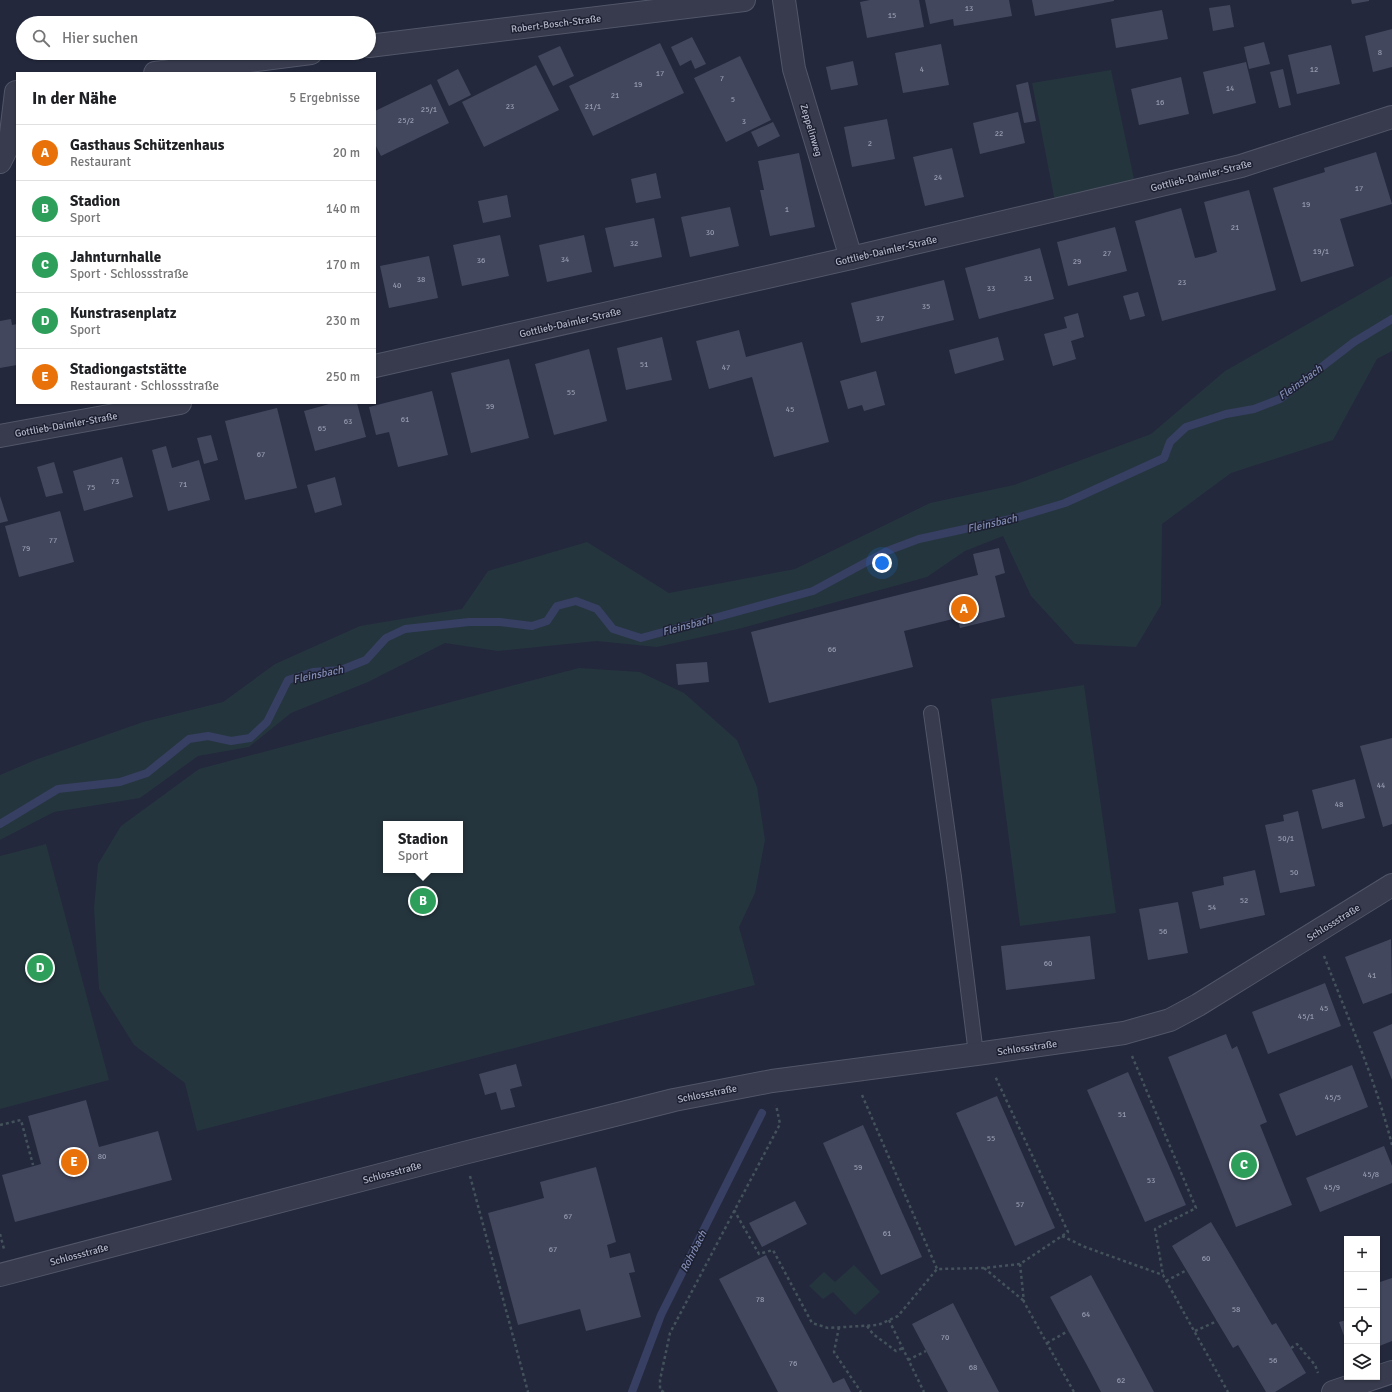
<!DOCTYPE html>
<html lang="de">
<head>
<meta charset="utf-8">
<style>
	:root { --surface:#fff; --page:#f6f6f6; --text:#202124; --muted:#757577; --line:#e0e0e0; --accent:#b45309 }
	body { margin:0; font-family:Signika,sans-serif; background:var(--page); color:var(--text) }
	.controls { position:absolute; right:12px; bottom:12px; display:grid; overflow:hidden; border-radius:0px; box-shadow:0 1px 3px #0004 }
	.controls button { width:36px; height:36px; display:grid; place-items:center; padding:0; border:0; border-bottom:1px solid var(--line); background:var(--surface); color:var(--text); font:20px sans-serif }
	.you { position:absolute; left:882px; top:563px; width:14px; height:14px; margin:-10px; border:3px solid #fff; border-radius:50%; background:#1a73e8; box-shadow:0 0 0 6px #1a73e833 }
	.badge { display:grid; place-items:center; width:26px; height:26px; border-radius:50%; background:var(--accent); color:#fff; font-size:13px; font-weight:700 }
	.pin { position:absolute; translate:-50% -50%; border:2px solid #fff; box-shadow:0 1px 4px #0006 }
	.popup { position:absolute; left:383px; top:821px; width:80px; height:52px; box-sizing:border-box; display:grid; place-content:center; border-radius:0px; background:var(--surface); filter:drop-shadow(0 1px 3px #0005); font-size:13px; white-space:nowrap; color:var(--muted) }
	.popup b { font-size:15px; color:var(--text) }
	.popup::after { content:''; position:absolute; left:50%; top:100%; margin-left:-8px; border:8px solid transparent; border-top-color:var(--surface) }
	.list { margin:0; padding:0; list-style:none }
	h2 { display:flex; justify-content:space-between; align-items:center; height:52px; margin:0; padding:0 16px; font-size:17px }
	h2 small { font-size:13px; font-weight:400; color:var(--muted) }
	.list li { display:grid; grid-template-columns:26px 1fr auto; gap:12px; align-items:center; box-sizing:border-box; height:56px; padding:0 16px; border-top:1px solid var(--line) }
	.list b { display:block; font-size:15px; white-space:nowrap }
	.list p { margin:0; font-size:13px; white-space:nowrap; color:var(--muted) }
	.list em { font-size:13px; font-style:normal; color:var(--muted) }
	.icon { flex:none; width:22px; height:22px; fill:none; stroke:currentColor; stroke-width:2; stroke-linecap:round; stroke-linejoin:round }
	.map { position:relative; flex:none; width:1392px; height:1392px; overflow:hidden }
	.search { position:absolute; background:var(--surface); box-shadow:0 1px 3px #0004; left:16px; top:16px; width:360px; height:44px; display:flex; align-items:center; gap:10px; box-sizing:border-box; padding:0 14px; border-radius:22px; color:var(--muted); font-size:15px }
	.panel { position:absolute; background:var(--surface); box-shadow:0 1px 3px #0004; left:16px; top:72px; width:360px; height:332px; border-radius:0px }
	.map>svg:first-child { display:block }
	.green { fill:#25353e; fill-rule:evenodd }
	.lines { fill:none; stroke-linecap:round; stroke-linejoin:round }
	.stream { stroke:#373f63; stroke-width:8 }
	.building { fill:#42475e }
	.lane-casing { stroke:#525668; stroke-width:16 }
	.street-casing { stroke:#525668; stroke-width:24 }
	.path { stroke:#43525b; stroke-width:2.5; stroke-dasharray:3 3; stroke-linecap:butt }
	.lane { stroke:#373b4d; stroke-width:14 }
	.street { stroke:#373b4d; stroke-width:22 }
	.labels { text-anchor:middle; stroke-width:3; stroke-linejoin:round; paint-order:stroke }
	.number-label { font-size:8px; fill:#979aae }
	.street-label { font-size:10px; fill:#b3b6c8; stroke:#1c2031 }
	.water-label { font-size:11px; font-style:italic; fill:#828bb4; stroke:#1c2031 }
</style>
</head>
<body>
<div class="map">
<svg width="1392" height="1392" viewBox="0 0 1392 1392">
	<rect width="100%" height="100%" fill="#23283c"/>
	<!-- green -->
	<g class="green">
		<path d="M1111,70L1134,179L1055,202L1032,83Z"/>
		<path d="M1392,276V351L1377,359L1333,440L1231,473L1162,524L1161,605L1136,647L1075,644L1031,596L1003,536L965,551L927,577L742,628L657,647L597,641L498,651L445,643L368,682L291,713L249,747L198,756L140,798L54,812L0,840V775L35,760L143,722L223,702L275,664L360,626L462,609L488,571L587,542L669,593L795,569L930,503L1014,485L1151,434L1225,371Z"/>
		<path d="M579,668L640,672L684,693L737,740L757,787L765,840L755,893L739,927L755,985L197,1131L185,1083L134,1045L99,989L94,908L98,864L121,826L199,769ZM386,824H460V870H386Z"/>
		<path d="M1084,685L1116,913L1020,926L991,699Z"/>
		<path d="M46,844L109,1080L0,1109V856Z"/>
		<path d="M854,1265L880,1292L855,1315L833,1292L823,1299L809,1286L824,1272L835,1282Z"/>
	</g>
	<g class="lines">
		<!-- stream -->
		<g class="stream">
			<path d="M0,824L58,789L120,782L147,773L189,739L208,736L231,741L250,738L267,722L288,680L313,672L341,670L366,660L386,638L405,629L469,622H500L532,626L547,621L557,606L576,601L597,609L613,629L641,638L813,591L887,551L919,539L1015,518L1065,503L1164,458L1170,442L1186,427L1226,414L1254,409L1280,399L1354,342L1392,319"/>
			<path d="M632,1392L661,1315L762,1113"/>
		</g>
	</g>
	<!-- building -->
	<g class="building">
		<path d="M870,0H919L924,27L867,38L860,2Z"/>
		<path d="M925,0H1009L1012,16L954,26L953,19L930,24Z"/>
		<path d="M1032,0H1114V1L1035,16Z"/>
		<path d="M1351,0H1369V1L1352,4Z"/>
		<path d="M1230,5L1234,27L1213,31L1209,8Z"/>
		<path d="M1162,10L1168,39L1116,48L1111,19Z"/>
		<path d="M1392,29V67L1373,72L1365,36Z"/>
		<path d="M692,37L706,64L695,69L691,60L680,66L671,47Z"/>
		<path d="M1264,42L1270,64L1249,69L1244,47Z"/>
		<path d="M660,43L684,93L593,136L569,86Z"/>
		<path d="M941,44L949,85L903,93L895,53Z"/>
		<path d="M1331,45L1340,84L1297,94L1288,55Z"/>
		<path d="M560,46L574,76L553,86L538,56Z"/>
		<path d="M740,56L771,120L726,142L694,78Z"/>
		<path d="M853,61L858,85L831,90L826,67Z"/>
		<path d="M1246,62L1256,103L1213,114L1203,72Z"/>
		<path d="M536,65L559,110L484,147L462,102Z"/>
		<path d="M458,69L471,95L449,106L437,80Z"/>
		<path d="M1283,69L1291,105L1279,108L1270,72Z"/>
		<path d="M1181,77L1189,114L1139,125L1131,89Z"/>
		<path d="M1028,82L1036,121L1024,123L1016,85Z"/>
		<path d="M431,84L449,123L381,156L375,144V111Z"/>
		<path d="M1018,112L1025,143L980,154L973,123Z"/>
		<path d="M887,119L895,159L852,167L844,127Z"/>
		<path d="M773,122L780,136L758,147L751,132Z"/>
		<path d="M952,148L964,197L925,206L913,157Z"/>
		<path d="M1376,152L1392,204L1340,219L1354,266L1301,282L1273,188L1325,172L1324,168Z"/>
		<path d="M799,153L815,227L770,236L760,190H764L758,161Z"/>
		<path d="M656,173L661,198L636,203L631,179Z"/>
		<path d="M1249,190L1276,290L1162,321L1135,221L1181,208L1195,258L1205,256L1217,252L1204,202Z"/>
		<path d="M507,195L511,217L483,223L478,201Z"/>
		<path d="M730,207L739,246L690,257L681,217Z"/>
		<path d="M654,218L662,257L614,267L605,228Z"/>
		<path d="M1115,227L1127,271L1068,286L1057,242Z"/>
		<path d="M500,235L509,276L462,286L453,245Z"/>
		<path d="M584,235L592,272L547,282L539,245Z"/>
		<path d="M1040,248L1054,299L979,319L965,268Z"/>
		<path d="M429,256L438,298L389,308L380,266Z"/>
		<path d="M944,280L954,320L861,343L851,303Z"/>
		<path d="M1138,292L1145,316L1130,320L1123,296Z"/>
		<path d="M1078,313L1084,337L1071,341L1076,359L1053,366L1044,334L1067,328L1064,317Z"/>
		<path d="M11,319L12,325L17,324V365L0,368V321Z"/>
		<path d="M739,330L746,357L802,342L829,442L774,457L752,377L709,389L696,341Z"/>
		<path d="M662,337L672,380L626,390L617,348Z"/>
		<path d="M998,337L1004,360L955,374L949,350Z"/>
		<path d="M589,349L607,421L554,435L535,364Z"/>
		<path d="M509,359L529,438L471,453L451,373Z"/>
		<path d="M876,371L885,405L864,411L862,405L848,409L840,381Z"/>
		<path d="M432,391L448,455L398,467L389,432L376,435L369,407Z"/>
		<path d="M333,403H357L366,437L315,451L304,411Z"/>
		<path d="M277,408L297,488L245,500L225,421Z"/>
		<path d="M211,435L218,460L204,464L197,438Z"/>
		<path d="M166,446L172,468L199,460L210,500L168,511L152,450Z"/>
		<path d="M122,457L133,497L84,511L73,471Z"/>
		<path d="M54,462L63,493L46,497L37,467Z"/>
		<path d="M335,477L342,505L315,513L307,485Z"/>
		<path d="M0,496L8,521L0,523Z"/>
		<path d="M60,511L74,562L19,577L5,526Z"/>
		<path d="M999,548L1005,573L995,576L1005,617L960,628L957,618L904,631L913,667L769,703L751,632L978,575L973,554Z"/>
		<path d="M707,662L709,682L678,685L676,664Z"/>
		<path d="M1392,738V824L1383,827L1360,746Z"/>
		<path d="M1355,779L1365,818L1322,829L1312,790Z"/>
		<path d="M1298,811L1315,886L1280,893L1265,825L1284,821L1283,815Z"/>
		<path d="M1255,870L1265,915L1200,929L1192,892L1224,885L1223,877Z"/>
		<path d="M1178,902L1188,953L1148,960L1139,909Z"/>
		<path d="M1090,936L1095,979L1006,990L1001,946Z"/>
		<path d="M1391,939L1392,993L1363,1004L1345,957Z"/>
		<path d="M1325,983L1341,1026L1268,1054L1252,1012Z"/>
		<path d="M1392,1024V1080L1373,1032Z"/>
		<path d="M1226,1034L1232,1049L1237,1046L1267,1122L1260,1125L1292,1205L1236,1227L1168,1057Z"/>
		<path d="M516,1064L522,1086L510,1089L515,1107L501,1110L496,1092L485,1095L479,1074Z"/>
		<path d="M1352,1065L1368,1107L1296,1136L1279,1094Z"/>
		<path d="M1128,1072L1186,1205L1145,1222L1087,1090Z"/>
		<path d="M997,1096L1055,1228L1015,1246L956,1113Z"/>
		<path d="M86,1100L99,1147L158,1131L172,1180L15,1222L2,1175L41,1164L28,1116Z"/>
		<path d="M863,1125L922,1257L881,1275L823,1143Z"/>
		<path d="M1384,1146L1392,1166V1183L1320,1212L1306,1178Z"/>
		<path d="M596,1167L616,1242L607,1245L610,1258L630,1253L635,1272L629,1273L641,1317L586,1331L580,1309L518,1325L488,1213L544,1198L540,1182Z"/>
		<path d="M795,1201L807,1224L762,1247L749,1223Z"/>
		<path d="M1211,1222L1272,1325L1276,1323L1306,1373L1275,1392H1266L1238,1345L1233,1348L1172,1246Z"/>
		<path d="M766,1255L833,1383L844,1378L851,1392H778L719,1279Z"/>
		<path d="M1091,1275L1130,1347L1154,1392H1101L1089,1369L1050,1297Z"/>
		<path d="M1392,1278V1341L1377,1347V1283Z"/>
		<path d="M953,1303L980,1356L999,1392H948L912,1324Z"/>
		<path d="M1347,1320V1344L1339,1322Z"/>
	</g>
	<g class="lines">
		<defs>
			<path id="lane" d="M931,713L954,877L976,1054"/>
			<g id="street">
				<path d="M784,0L794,69L851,258"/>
				<path d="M369,46L744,0"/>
				<path d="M155,73L311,53"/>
				<path d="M0,162L10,142L16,92"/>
				<path d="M375,366L851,258L1241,166L1392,117"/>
				<path d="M0,436L180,403"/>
				<path d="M0,1275L464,1153L674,1100L772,1081L984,1053L1124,1033L1170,1020L1198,1005L1392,885"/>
				<path d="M1333,1392L1392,1372"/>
			</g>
		</defs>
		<!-- lane casing -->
		<use href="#lane" class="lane-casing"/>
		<!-- street casing -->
		<use href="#street" class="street-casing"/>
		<!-- path -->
		<g class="path">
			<path d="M1324,956C1348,1018 1376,1081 1392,1145"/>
			<path d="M1132,1056L1196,1208L1155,1229L1163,1275"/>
			<path d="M862,1095L937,1269"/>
			<path d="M0,1125L21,1120L33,1165"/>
			<path d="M470,1176L528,1392"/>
			<path d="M734,1210L759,1254L773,1250L812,1323L828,1328L878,1325L898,1316L937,1269L984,1268L1020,1264L1068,1232L995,1076"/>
			<path d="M0,1234L4,1249"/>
			<path d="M1062,1236L1085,1247L1163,1275L1228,1392"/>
			<path d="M1020,1264L1024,1302L1074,1392"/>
			<path d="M984,1268L1024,1301"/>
			<path d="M1166,1281L1187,1270"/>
			<path d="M889,1320L924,1392"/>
			<path d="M867,1326L873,1334L896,1351L903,1348"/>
			<path d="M839,1327L834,1352L861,1392"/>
			<path d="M1195,1331L1217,1321"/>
			<path d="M1047,1343L1068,1331"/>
			<path d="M1291,1348L1297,1344L1315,1365L1318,1373"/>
			<path d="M908,1360L926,1351"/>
			<path d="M664,1392L660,1390V1380L670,1333L780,1124L776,1105"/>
		</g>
		<!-- lane -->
		<use href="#lane" class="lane"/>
		<!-- street -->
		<use href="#street" class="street"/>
	</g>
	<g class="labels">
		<!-- number labels -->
		<g class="number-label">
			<text x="969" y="11">13</text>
			<text x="892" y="18">15</text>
			<text x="1380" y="55">8</text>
			<text x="922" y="72">4</text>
			<text x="1314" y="72">12</text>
			<text x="660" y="76">17</text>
			<text x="722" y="81">7</text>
			<text x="638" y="87">19</text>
			<text x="1230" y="91">14</text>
			<text x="615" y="98">21</text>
			<text x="733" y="102">5</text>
			<text x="1160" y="105">16</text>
			<text x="510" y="109">23</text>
			<text x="593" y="109">21/1</text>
			<text x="429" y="112">25/1</text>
			<text x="406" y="123">25/2</text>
			<text x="744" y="124">3</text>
			<text x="999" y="136">22</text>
			<text x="870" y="146">2</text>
			<text x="938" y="180">24</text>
			<text x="1359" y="191">17</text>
			<text x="1306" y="207">19</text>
			<text x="787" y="212">1</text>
			<text x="1235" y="230">21</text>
			<text x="710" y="235">30</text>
			<text x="634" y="246">32</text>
			<text x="1321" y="254">19/1</text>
			<text x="1107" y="256">27</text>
			<text x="565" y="262">34</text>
			<text x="481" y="263">36</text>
			<text x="1077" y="264">29</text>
			<text x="1028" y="281">31</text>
			<text x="421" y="282">38</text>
			<text x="1182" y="285">23</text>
			<text x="397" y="288">40</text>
			<text x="991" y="291">33</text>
			<text x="926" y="309">35</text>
			<text x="880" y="321">37</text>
			<text x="644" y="367">51</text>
			<text x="726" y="370">47</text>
			<text x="571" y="395">55</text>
			<text x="490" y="409">59</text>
			<text x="790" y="412">45</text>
			<text x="405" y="422">61</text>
			<text x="348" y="424">63</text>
			<text x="322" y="431">65</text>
			<text x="261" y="457">67</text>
			<text x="115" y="484">73</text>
			<text x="183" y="487">71</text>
			<text x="91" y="490">75</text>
			<text x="53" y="543">77</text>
			<text x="26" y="551">79</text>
			<text x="832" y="652">66</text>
			<text x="1381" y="788">44</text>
			<text x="1339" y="807">48</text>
			<text x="1286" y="841">50/1</text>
			<text x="1294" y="875">50</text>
			<text x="1244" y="903">52</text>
			<text x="1212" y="910">54</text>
			<text x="1163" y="934">56</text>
			<text x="1048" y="966">60</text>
			<text x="1372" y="978">41</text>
			<text x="1324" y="1011">45</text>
			<text x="1306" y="1019">45/1</text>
			<text x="1333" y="1100">45/5</text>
			<text x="1122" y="1117">51</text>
			<text x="991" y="1141">55</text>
			<text x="102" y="1159">80</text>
			<text x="858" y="1170">59</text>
			<text x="1371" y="1177">45/8</text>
			<text x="1151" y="1183">53</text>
			<text x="1332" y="1190">45/9</text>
			<text x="1020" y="1207">57</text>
			<text x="568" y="1219">67</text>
			<text x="887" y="1236">61</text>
			<text x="553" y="1252">67</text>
			<text x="1206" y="1261">60</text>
			<text x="760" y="1302">78</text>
			<text x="1236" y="1312">58</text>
			<text x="1086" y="1317">64</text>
			<text x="945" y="1340">70</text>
			<text x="1273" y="1363">56</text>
			<text x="793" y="1366">76</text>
			<text x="973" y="1370">68</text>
			<text x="1121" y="1383">62</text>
		</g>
		<!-- street labels -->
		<g class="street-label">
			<text transform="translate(556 23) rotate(-7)" y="4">Robert-Bosch-Straße</text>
			<text transform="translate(812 130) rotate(73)" y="4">Zeppelinweg</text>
			<text transform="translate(1201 175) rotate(-14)" y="4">Gottlieb-Daimler-Straße</text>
			<text transform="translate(886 250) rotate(-13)" y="4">Gottlieb-Daimler-Straße</text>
			<text transform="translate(570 322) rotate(-13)" y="4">Gottlieb-Daimler-Straße</text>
			<text transform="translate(66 424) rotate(-10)" y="4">Gottlieb-Daimler-Straße</text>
			<text transform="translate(1333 922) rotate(-32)" y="4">Schlossstraße</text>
			<text transform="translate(1027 1047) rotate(-8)" y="4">Schlossstraße</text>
			<text transform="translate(707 1093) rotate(-11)" y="4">Schlossstraße</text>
			<text transform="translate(392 1172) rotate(-15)" y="4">Schlossstraße</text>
			<text transform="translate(79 1254) rotate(-15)" y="4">Schlossstraße</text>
		</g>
		<!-- water labels -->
		<g class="water-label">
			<text transform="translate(1300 382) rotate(-36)" y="4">Fleinsbach</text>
			<text transform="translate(992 523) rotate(-13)" y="4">Fleinsbach</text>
			<text transform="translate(687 625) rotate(-15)" y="4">Fleinsbach</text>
			<text transform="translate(318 674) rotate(-12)" y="4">Fleinsbach</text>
			<text transform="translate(693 1251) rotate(-63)" y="4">Rohrbach</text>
		</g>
	</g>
</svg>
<div class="controls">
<button>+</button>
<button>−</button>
<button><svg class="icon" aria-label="locate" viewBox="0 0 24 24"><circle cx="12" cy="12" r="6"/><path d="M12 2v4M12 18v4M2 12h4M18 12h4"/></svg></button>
<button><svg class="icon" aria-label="layers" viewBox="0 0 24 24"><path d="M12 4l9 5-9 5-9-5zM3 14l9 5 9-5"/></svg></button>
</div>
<div class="you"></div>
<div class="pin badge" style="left:964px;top:609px;background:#e8710a">A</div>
<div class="pin badge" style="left:423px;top:901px;background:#2e9e5b">B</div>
<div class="popup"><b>Stadion</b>Sport</div>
<div class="pin badge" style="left:1244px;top:1165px;background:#2e9e5b">C</div>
<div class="pin badge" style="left:40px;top:968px;background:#2e9e5b">D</div>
<div class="pin badge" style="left:74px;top:1162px;background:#e8710a">E</div>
<div class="search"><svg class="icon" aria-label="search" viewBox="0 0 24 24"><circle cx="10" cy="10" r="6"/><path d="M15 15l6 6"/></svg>Hier suchen</div>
<section class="panel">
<h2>In der Nähe<small>5 Ergebnisse</small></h2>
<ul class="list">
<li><span class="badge" style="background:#e8710a">A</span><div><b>Gasthaus Schützenhaus</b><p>Restaurant</p></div><em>20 m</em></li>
<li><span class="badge" style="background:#2e9e5b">B</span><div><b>Stadion</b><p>Sport</p></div><em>140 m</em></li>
<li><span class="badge" style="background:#2e9e5b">C</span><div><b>Jahnturnhalle</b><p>Sport · Schlossstraße</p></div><em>170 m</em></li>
<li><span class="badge" style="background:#2e9e5b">D</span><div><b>Kunstrasenplatz</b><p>Sport</p></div><em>230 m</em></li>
<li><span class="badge" style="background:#e8710a">E</span><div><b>Stadiongaststätte</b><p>Restaurant · Schlossstraße</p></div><em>250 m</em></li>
</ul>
</section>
</div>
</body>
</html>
